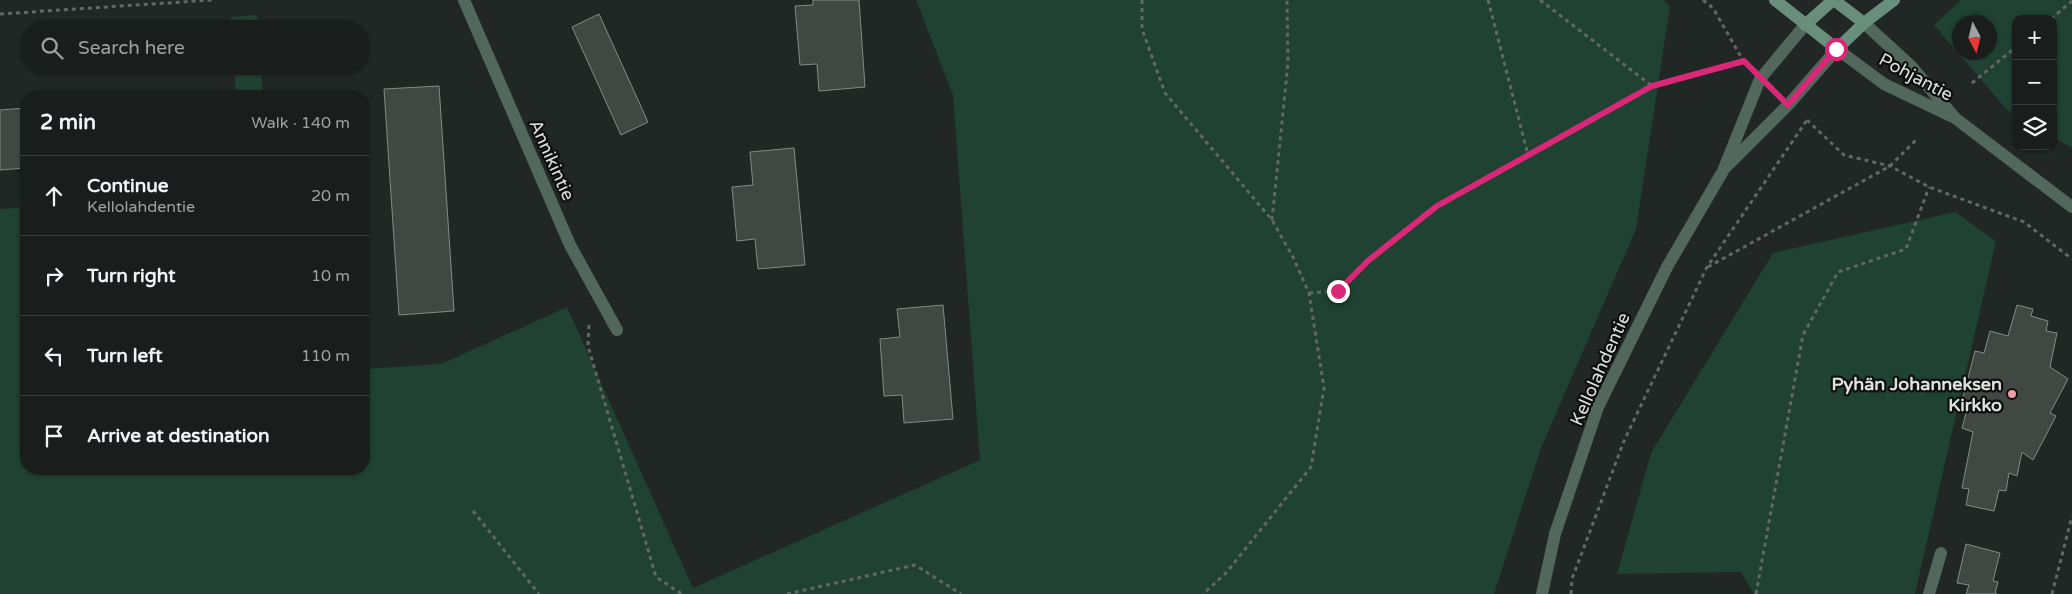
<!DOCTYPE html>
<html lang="en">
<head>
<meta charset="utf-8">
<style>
	:root { --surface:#191d1b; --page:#262a28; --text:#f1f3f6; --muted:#9fa2a3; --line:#373b3a }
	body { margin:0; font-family:"Varela Round",sans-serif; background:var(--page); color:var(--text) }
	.controls { position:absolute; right:15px; top:15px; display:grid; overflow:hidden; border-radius:10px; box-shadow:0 1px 4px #0004 }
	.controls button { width:45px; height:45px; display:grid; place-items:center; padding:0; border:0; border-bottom:1px solid var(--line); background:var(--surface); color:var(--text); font:25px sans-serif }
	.compass { position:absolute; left:1952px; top:15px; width:45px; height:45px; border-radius:50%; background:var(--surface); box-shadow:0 1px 4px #0004; rotate:173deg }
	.stop { position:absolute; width:15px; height:15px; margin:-11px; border:4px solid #db2777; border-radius:50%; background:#fff }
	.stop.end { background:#db2777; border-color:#fff; box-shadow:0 1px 5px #0008 }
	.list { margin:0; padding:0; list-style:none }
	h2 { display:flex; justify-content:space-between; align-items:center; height:65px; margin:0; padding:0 20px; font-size:21px }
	h2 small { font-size:16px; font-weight:400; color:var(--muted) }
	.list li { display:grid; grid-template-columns:32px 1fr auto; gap:15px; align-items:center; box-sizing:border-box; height:80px; padding:0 20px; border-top:1px solid var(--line) }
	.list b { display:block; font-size:19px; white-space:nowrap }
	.list p { margin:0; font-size:16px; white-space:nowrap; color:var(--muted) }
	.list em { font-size:16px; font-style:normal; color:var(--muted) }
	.icon { flex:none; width:28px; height:28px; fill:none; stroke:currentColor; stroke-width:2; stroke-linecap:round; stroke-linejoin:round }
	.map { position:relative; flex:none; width:2072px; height:594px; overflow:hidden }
	.search { position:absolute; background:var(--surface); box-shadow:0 1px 4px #0004; left:20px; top:20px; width:350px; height:55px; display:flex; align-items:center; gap:12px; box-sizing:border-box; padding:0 18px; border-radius:28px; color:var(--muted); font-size:19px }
	.panel { position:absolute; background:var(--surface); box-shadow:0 1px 4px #0004; left:20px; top:90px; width:350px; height:385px; border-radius:20px }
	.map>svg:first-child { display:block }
	.green { fill:#1f4232; fill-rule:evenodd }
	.building { fill:#414844; stroke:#848b87 }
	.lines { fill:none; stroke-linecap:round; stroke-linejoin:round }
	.path { stroke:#636865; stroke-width:3; stroke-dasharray:4 4; stroke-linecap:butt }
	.service { stroke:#52685c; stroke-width:12 }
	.minor { stroke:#52685c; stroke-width:12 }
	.tertiary { stroke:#52685c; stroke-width:12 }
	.secondary { stroke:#698e7b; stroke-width:12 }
	.route { stroke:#db2777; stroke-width:6 }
	.poi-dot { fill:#f49aa5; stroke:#0c0f0e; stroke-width:2 }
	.labels { text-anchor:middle; stroke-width:4.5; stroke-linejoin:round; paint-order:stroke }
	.street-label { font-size:18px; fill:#dee2df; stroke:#0c0f0e }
	.poi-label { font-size:18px; font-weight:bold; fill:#dee2df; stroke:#0c0f0e; text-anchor:end }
</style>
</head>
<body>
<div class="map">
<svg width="2072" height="594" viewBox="0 0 2072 594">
	<rect width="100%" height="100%" fill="#212724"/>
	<!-- green -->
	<g class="green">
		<path d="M916,0H1663L1670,6L1636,229L1541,448L1494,594H0V209L26,207V469H364V369L441,364L567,307L693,588L980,460L953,95Z"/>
		<path d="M1961,0H2072V148L2053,137V19H2016V116L2008,111L1934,25ZM1990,22V52H1960V22Z"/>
		<path d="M257,15L258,29H231V17Z"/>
		<path d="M234,66H261L263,96H236Z"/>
		<path d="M1955,212L1996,241L1915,594H1754L1741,572L1617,574L1651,453L1773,253Z"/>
	</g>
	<!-- building -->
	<g class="building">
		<path d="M813,0H859L865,87L819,91L817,64L800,65L795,6L813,5Z"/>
		<path d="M599,14L648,122L621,135L572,27Z"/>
		<path d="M439,86L454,311L399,315L384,89Z"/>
		<path d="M26,108V168L0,170V110Z"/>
		<path d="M794,148L805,265L758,269L755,239L737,241L732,187L753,185L750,152Z"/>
		<path d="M943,305L953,419L904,423L902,395L884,396L880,339L900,337L897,309Z"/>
		<path d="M2017,305L2033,309L2031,316L2048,321L2046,331L2057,333L2050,367L2068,379L2050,413L2056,416L2033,460L2022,452L2017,476L2009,473L2006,491L1999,490L1994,511L1966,505L1969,489L1962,488L1973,432L1962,428L1967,410L1960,409L1975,351L1984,353L1990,331L2008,336Z"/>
		<path d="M1966,544L2000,553L1993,581L1998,582L1995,593L1997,594H1966L1969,585L1957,583Z"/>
	</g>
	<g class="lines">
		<!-- path -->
		<g class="path">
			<path d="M1142,0V29L1165,93L1272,220L1293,257L1309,293L1324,388L1311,467L1226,573L1203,594"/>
			<path d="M1488,0L1528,155"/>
			<path d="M1540,0L1652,86"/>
			<path d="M1703,0L1713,8L1744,62"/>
			<path d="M0,14L212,0"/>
			<path d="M2051,19L2072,1"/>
			<path d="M1972,83L2016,47"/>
			<path d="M1807,120L1844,155L1890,166L1929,187L2024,222L2072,259"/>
			<path d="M1272,220L1288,63L1287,0"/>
			<path d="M1708,267L1890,166L1917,139"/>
			<path d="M1309,293L1338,291L1369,260L1437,206L1652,86L1744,61"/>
			<path d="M589,325L588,346L656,577L682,594"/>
			<path d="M473,511L539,594"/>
			<path d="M787,594L915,565L961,594"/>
			<path d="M1571,594L1572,579L1624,441L1707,267L1807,120"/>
			<path d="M1756,594L1803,335L1838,272L1906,249L1929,187"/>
			<path d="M2052,594L2072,516"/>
		</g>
		<!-- service -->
		<path class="service" d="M1929,594L1941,553"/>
		<!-- minor -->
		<g class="minor">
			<path d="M464,0L570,245L617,330"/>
			<path d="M1864,23L1911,66L1955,118L2072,207"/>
			<path d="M1837,49L1884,84L1951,116"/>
		</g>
		<!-- tertiary -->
		<g class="tertiary">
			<path d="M1726,167L1788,105L1837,49"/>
			<path d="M1542,594L1555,534L1598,407L1667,267L1723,171L1760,79L1805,25"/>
		</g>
		<!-- secondary -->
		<g class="secondary">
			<path d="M1775,0L1837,49L1864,23L1894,0"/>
			<path d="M1834,0L1864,23"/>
			<path d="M1805,25L1833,0"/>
		</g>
	</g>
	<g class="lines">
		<!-- route -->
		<path class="route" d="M1338,291L1369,260L1437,206L1652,86L1744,61L1788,105L1836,49"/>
	</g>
	<!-- markers -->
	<circle class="poi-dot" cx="2012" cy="394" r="5"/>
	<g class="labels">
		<!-- street labels -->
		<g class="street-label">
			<text transform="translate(1916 77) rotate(28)" y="6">Pohjantie</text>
			<text transform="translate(552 160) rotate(66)" y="6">Annikintie</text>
			<text transform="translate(1600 369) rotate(-66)" y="6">Kellolahdentie</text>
		</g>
		<!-- poi labels -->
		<g class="poi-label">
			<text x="2002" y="390">Pyhän Johanneksen<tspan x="2002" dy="21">Kirkko</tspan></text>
		</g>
	</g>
</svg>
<div class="controls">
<button>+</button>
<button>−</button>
<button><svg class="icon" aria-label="layers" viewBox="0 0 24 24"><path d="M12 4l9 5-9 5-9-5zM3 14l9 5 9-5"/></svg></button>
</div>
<svg class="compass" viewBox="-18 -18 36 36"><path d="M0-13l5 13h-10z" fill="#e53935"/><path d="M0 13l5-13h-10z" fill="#9fa2a3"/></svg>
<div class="stop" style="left:1836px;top:49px"></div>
<div class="stop end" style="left:1338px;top:291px"></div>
<div class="search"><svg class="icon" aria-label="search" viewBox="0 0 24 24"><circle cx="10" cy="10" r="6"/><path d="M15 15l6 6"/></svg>Search here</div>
<section class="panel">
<h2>2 min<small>Walk · 140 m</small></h2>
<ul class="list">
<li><svg class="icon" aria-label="ahead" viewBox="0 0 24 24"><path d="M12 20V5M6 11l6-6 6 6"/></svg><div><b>Continue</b><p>Kellolahdentie</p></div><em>20 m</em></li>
<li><svg class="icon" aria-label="right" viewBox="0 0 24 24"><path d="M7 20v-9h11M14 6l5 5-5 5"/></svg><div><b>Turn right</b></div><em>10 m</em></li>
<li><svg class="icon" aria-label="left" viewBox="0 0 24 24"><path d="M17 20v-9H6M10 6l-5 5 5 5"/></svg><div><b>Turn left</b></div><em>110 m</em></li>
<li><svg class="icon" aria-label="arrive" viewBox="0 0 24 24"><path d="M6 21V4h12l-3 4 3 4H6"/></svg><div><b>Arrive at destination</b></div></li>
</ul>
</section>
</div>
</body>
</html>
